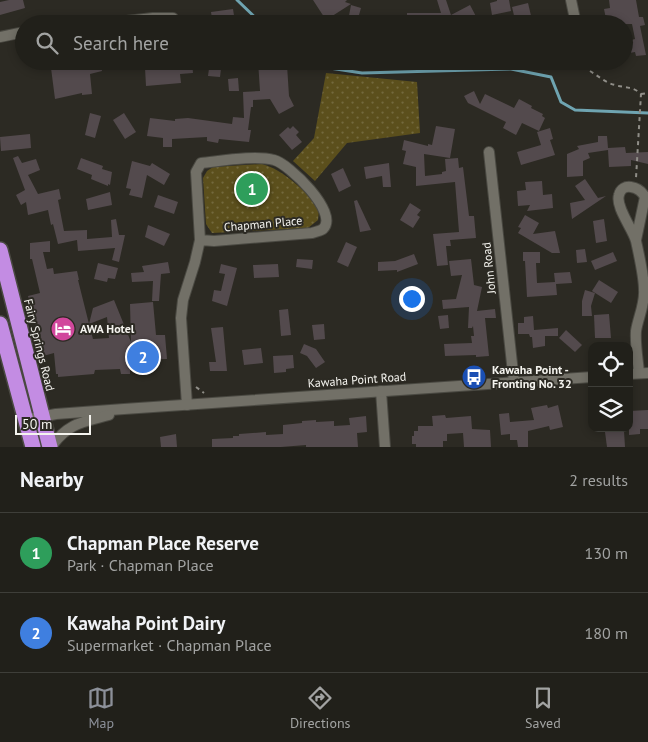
<!DOCTYPE html>
<html lang="en">
<head>
<meta charset="utf-8">
<style>
	:root { --surface:#21201a; --page:#2d2d27; --text:#f1f3f6; --muted:#a2a3a2; --line:#3e3e39; --accent:#8c9099 }
	body { margin:0; font-family:"PT Sans",sans-serif; background:var(--page); color:var(--text) }
	.controls { position:absolute; right:15px; bottom:15px; display:grid; overflow:hidden; border-radius:10px; box-shadow:0 2px 8px #0003 }
	.controls button { width:45px; height:45px; display:grid; place-items:center; padding:0; border:0; border-bottom:1px solid var(--line); background:var(--surface); color:var(--text); font:25px sans-serif }
	.scale { position:absolute; left:15px; bottom:12px; width:76px; box-sizing:border-box; padding-left:5px; border:2px solid #f5f4ef; border-top:0; font-size:14px; line-height:18px; white-space:nowrap; color:#f5f4ef; -webkit-text-stroke:4px #2c2a23; paint-order:stroke }
	.you { position:absolute; left:411px; top:298px; width:18px; height:18px; margin:-12px; border:4px solid #fff; border-radius:50%; background:#1a73e8; box-shadow:0 0 0 8px #1a73e833 }
	.badge { display:grid; place-items:center; width:32px; height:32px; border-radius:50%; background:var(--accent); color:#fff; font-size:16px; font-weight:700 }
	.pin { position:absolute; translate:-50% -50%; border:2px solid #fff; box-shadow:0 1px 5px #0006 }
	.list { margin:0; padding:0; list-style:none }
	h2 { display:flex; justify-content:space-between; align-items:center; height:65px; margin:0; padding:0 20px; font-size:21px }
	h2 small { font-size:16px; font-weight:400; color:var(--muted) }
	.list li { display:grid; grid-template-columns:32px 1fr auto; gap:15px; align-items:center; box-sizing:border-box; height:80px; padding:0 20px; border-top:1px solid var(--line) }
	.list b { display:block; font-size:19px; white-space:nowrap }
	.list p { margin:0; font-size:16px; white-space:nowrap; color:var(--muted) }
	.list em { font-size:16px; font-style:normal; color:var(--muted) }
	.icon { flex:none; width:28px; height:28px; fill:none; stroke:currentColor; stroke-width:2; stroke-linecap:round; stroke-linejoin:round }
	.map { position:relative; flex:none; width:648px; height:447px; overflow:hidden }
	.search { position:absolute; background:var(--surface); box-shadow:0 2px 8px #0003; left:15px; right:15px; top:15px; height:55px; display:flex; align-items:center; gap:12px; box-sizing:border-box; padding:0 18px; border-radius:28px; color:var(--muted); font-size:19px }
	.sheet { height:225px; background:var(--surface) }
	nav { display:flex; justify-content:space-around; align-items:center; box-sizing:border-box; height:70px; border-top:1px solid var(--line); background:var(--surface); font-size:14px; color:var(--muted) }
	nav a { display:grid; justify-items:center; gap:2px }
	nav .on { color:var(--accent) }
	.map>svg:first-child { display:block }
	.grass { fill:url(#grass-dots) }
	.lines { fill:none; stroke-linecap:round; stroke-linejoin:round }
	.stream { stroke:#6fa4b1; stroke-width:3 }
	.building { fill:#534a4d; fill-rule:evenodd }
	.street-casing { stroke:#4a4942; stroke-width:12 }
	.highway-casing { stroke:#4a4942; stroke-width:18 }
	.path { stroke:#908e88; stroke-width:2; stroke-dasharray:4 4; stroke-linecap:butt }
	.street { stroke:#727067; stroke-width:10 }
	.highway { stroke:#c38ce3; stroke-width:15 }
	.labels { text-anchor:middle; stroke-width:4; stroke-linejoin:round; paint-order:stroke }
	.street-label { font-size:12px; fill:#f5f4ef; stroke:#2c2a23 }
	.poi-label { font-size:12px; font-weight:bold; fill:#f5f4ef; stroke:#2c2a23; text-anchor:start }
</style>
</head>
<body>
<div class="map">
<svg width="648" height="447" viewBox="0 0 648 447">
	<defs>
		<pattern id="grass-dots" width="8" height="8" patternUnits="userSpaceOnUse" patternTransform="scale(1.25)"><rect width="8" height="8" fill="#5b4f1c"/><path d="M2 2h.1M6 6h.1" fill="none" stroke="#73693d" stroke-width="1.8" stroke-linecap="round"/></pattern>
	</defs>
	<rect width="100%" height="100%" fill="#2c2a23"/>
	<!-- grass -->
	<g class="grass">
		<path d="M326,73L417,82L420,133L347,143L315,181L293,161L314,138Z"/>
		<path d="M262,164C282,169 308,192 319,210L318,220L308,228L212,233L206,224L203,178L207,171L213,167Z"/>
	</g>
	<g class="lines">
		<!-- stream -->
		<g class="stream">
			<path d="M237,0L262,24"/>
			<path d="M313,61L323,67L362,73L511,69L551,77L561,102L575,110L648,113"/>
		</g>
	</g>
	<!-- building -->
	<g class="building">
		<path d="M9,0H23L25,8L0,15V2Z"/>
		<path d="M313,0H347L345,2L351,4L326,20Z"/>
		<path d="M437,0H446L451,15L470,5L480,24H407V13H441Z"/>
		<path d="M497,0H509L511,11L492,15L490,3L497,1Z"/>
		<path d="M609,0H636L639,17H643L645,25L640,26L646,55L636,56L635,52L624,54V42L635,39L632,24H607L604,9L610,8Z"/>
		<path d="M528,3L533,24H516L512,7Z"/>
		<path d="M351,5L361,8L359,15L378,19V15L406,19L405,24H352V22L348,21Z"/>
		<path d="M233,9L235,22L213,24L211,12Z"/>
		<path d="M55,61H100L102,71L90,74L92,94L82,95V93L55,99L51,68L56,67Z"/>
		<path d="M120,61H192L193,73L180,74L181,83L146,86L145,68L121,70Z"/>
		<path d="M210,61H222L220,77L208,76Z"/>
		<path d="M258,61H283V66L287,65L289,96L294,106L279,114L270,99L253,100V107H251L248,130H251L249,142L219,139L218,143L207,141V137L172,139V147H163V138L147,136L150,118L175,121V119L188,118L232,124L233,117L244,118L243,92L260,91Z"/>
		<path d="M238,78L239,91H229L228,79Z"/>
		<path d="M474,91L480,104L485,94L514,108L519,99L532,106L531,108L543,114L542,116L545,118L539,131L522,123L516,135L503,128L506,122L468,103L464,96Z"/>
		<path d="M90,113L101,116L95,138L85,135Z"/>
		<path d="M124,113L136,132L125,139L113,120Z"/>
		<path d="M293,126L299,132L296,135L302,142L292,150L279,135L288,127L290,129Z"/>
		<path d="M436,126L455,129L450,158L424,154L425,176L442,174V172L446,171L445,159L458,158L459,168L463,167L469,216H474L476,238L450,240L451,246H446L448,265L437,266L433,234L459,232L455,182L416,186V167L403,164L406,151L402,150L404,140L428,146V144L432,145Z"/>
		<path d="M550,128L553,139L550,140L555,155L521,165L517,152L541,145L537,132Z"/>
		<path d="M30,134L31,148L1,151L0,137Z"/>
		<path d="M598,136H607L608,148L625,147L626,153L648,152V164L631,160V166L609,167L608,150L588,153L590,158L583,161V176L567,177V154L579,149L577,146L598,142Z"/>
		<path d="M18,156L22,163L36,159L40,170L28,175L38,194L59,189L61,199L58,200L64,231L87,230V239L112,237L111,220L116,219L119,235H125L119,262L112,260L115,248L78,251L77,240L58,244L53,224L51,225L48,210L28,215L26,202L21,205L16,195L25,190L13,158Z"/>
		<path d="M81,158L103,166L102,169L112,172L110,185L108,184V186L91,179L92,175L77,169Z"/>
		<path d="M132,161L150,166L152,163L170,174L164,185L147,175L142,198L129,195L131,189L126,188Z"/>
		<path d="M389,163L391,187H383L382,176L366,179L364,167Z"/>
		<path d="M343,168L351,186L339,192L331,174Z"/>
		<path d="M585,179L598,198L606,196L572,219L570,203L585,200L575,186Z"/>
		<path d="M542,181L543,195L552,194L553,208L527,211L530,205L518,206L517,191L526,190L525,182Z"/>
		<path d="M110,192L112,205L88,210L86,199Z"/>
		<path d="M158,195L178,202L174,214L154,207Z"/>
		<path d="M357,200L371,230L360,232L354,201Z"/>
		<path d="M410,203L421,210L417,215L420,217L413,228L400,220Z"/>
		<path d="M525,215L539,223L533,234L555,231L560,253H552L518,233L521,228L518,227Z"/>
		<path d="M604,219L607,241L596,243L593,221Z"/>
		<path d="M148,225L170,234L164,246L145,237Z"/>
		<path d="M50,241V252H43L47,269L53,268L54,274L77,271L79,280H78L89,324L93,308L114,300L131,342L130,304L153,302L156,335H165L167,359L138,360L139,368L130,369V374H121L120,369L95,370L94,374L58,377V374H56L54,353L43,356L28,296L40,293L32,259H30V243ZM107,317L109,338L93,339L89,324Z"/>
		<path d="M346,242L357,247L348,267L337,262Z"/>
		<path d="M585,249L587,262L577,263L576,250Z"/>
		<path d="M523,252H540V263H536L537,283L555,282L554,273L570,272L572,283L556,284L557,295L527,297L525,261H523Z"/>
		<path d="M613,252L617,261L595,270L591,261Z"/>
		<path d="M414,254L418,264L397,272V270L378,271V262L395,261Z"/>
		<path d="M297,259L313,260L312,269L296,267Z"/>
		<path d="M471,259L474,285L482,287L477,311L495,309L496,318H485L489,356L476,357V355L445,356L444,344L472,343L471,336H474L473,326L472,328H468L469,307L443,309L442,300L456,299L462,275L451,276L449,261Z"/>
		<path d="M168,262L170,273L161,274L159,301H152L153,281L132,282L131,273L144,272L142,266Z"/>
		<path d="M98,263L118,268L115,279L108,278L107,282L94,279Z"/>
		<path d="M221,264L237,268L227,306L212,301L214,290L221,291L225,274L219,273Z"/>
		<path d="M278,264L279,277L254,278L253,265Z"/>
		<path d="M599,280L618,292L611,303L592,291Z"/>
		<path d="M585,290L595,293L591,306L592,316H582V301Z"/>
		<path d="M288,309L291,335L281,336L279,310Z"/>
		<path d="M609,314L611,338H595L594,315Z"/>
		<path d="M448,315L449,328L440,329L438,316Z"/>
		<path d="M533,316L534,330L558,328V336H545V346L533,348L532,337H530L529,334H518V323H524V317Z"/>
		<path d="M324,324L325,339L314,340L312,325Z"/>
		<path d="M223,327L227,371H210L209,362H216L211,328Z"/>
		<path d="M566,330L582,345L575,352L559,338Z"/>
		<path d="M304,344L316,349L325,362L316,368L307,356L300,353Z"/>
		<path d="M261,348L263,363L244,365L242,350Z"/>
		<path d="M293,355L294,368L286,369V372L274,373L273,356Z"/>
		<path d="M547,405L548,408L558,405L563,427L550,430L549,426L528,431V447H518L517,440H510V434L501,435L499,414L509,413L510,422L534,420L531,408Z"/>
		<path d="M648,410V429H640V434L629,435V411Z"/>
		<path d="M445,415L446,418L471,416L472,429L490,430L491,447H464L463,433L447,434V441H443V447H416V444H412V436H414V431H418V426H433L432,416Z"/>
		<path d="M366,416L367,432L357,433L358,447H306V445L281,447H212V439L233,438V436H239V434L266,432V435L283,434V425L302,423V421L316,420V422L334,421V426L350,425L349,418Z"/>
		<path d="M624,431L625,447H607L605,432Z"/>
		<path d="M176,434L177,447H161L160,437Z"/>
	</g>
	<g class="lines">
		<defs>
			<g id="street">
				<path d="M571,0L576,24"/>
				<path d="M100,24L153,18H173"/>
				<path d="M0,37L24,32"/>
				<path d="M584,61V63"/>
				<path d="M489,152L514,382"/>
				<path d="M636,240L645,197C639,186 622,182 619,195C615,207 633,229 636,241C639,255 644,276 644,290C645,304 638,318 636,331C635,345 638,360 639,373"/>
				<path d="M629,374L648,373"/>
				<path d="M381,391L385,447"/>
				<path d="M187,405L181,318L183,300L195,262L200,240L196,172L201,163C221,161 255,155 274,160C288,163 340,213 323,229C320,231 315,232 312,233L214,241L200,240"/>
				<path d="M25,420L56,414L124,409L592,377"/>
				<path d="M51,447C68,423 83,422 109,415"/>
			</g>
			<g id="highway">
				<path d="M0,250L50,447"/>
				<path d="M0,324L33,447"/>
			</g>
		</defs>
		<!-- street casing -->
		<use href="#street" class="street-casing"/>
		<!-- highway casing -->
		<use href="#highway" class="highway-casing"/>
		<!-- path -->
		<g class="path">
			<path d="M590,71C598,76 606,83 615,85C624,88 633,86 641,94L636,178"/>
			<path d="M641,94L648,93"/>
			<path d="M196,387L204,393"/>
		</g>
		<!-- street -->
		<use href="#street" class="street"/>
		<!-- highway -->
		<use href="#highway" class="highway"/>
	</g>
	<!-- icons -->
	<defs>
		<symbol id="hotel-disc" viewBox="-11 -11 22 22"><circle r="9.5" fill="#d1479c" stroke="#2c2a23"/><path d="M-6-4.5h1.5V1H6V5H4.5V3h-9V5H-6ZM-4 0a1.8 1.8 0 1 1 3.6 0ZM.5 0V-2.5h3Q6-2.5 6 0Z" fill="#fff"/></symbol>
		<symbol id="bus-disc" viewBox="-11 -11 22 22"><circle r="9.5" fill="#1a4fb4" stroke="#2c2a23"/><path d="M-5-6H5V4H4V6H2V4H-2V6H-4V4H-5ZM-3.5-4V0h7V-4ZM-3.5 1.2v1.5H-2V1.2ZM2 1.2v1.5H3.5V1.2Z" fill="#fff"/></symbol>
	</defs>
	<g fill-rule="evenodd">
		<use href="#hotel-disc" x="49" y="315" width="28" height="28"/>
		<use href="#bus-disc" x="460" y="363" width="28" height="28"/>
	</g>
	<g class="labels">
		<!-- street labels -->
		<g class="street-label">
			<text transform="translate(263 224) rotate(-5)" y="4">Chapman Place</text>
			<text transform="translate(489 268) rotate(-96)" y="4">John Road</text>
			<text transform="translate(39 345) rotate(76)" y="4">Fairy Springs Road</text>
			<text transform="translate(357 380) rotate(-4)" y="4">Kawaha Point Road</text>
		</g>
		<!-- poi labels -->
		<g class="poi-label">
			<text x="80" y="333">AWA Hotel</text>
			<text x="492" y="374">Kawaha Point -<tspan x="492" dy="14">Fronting No. 32</tspan></text>
		</g>
	</g>
</svg>
<div class="controls">
<button><svg class="icon" aria-label="locate" viewBox="0 0 24 24"><circle cx="12" cy="12" r="6"/><path d="M12 2v4M12 18v4M2 12h4M18 12h4"/></svg></button>
<button><svg class="icon" aria-label="layers" viewBox="0 0 24 24"><path d="M12 4l9 5-9 5-9-5zM3 14l9 5 9-5"/></svg></button>
</div>
<div class="scale">50 m</div>
<div class="you"></div>
<div class="pin badge" style="left:252px;top:189px;background:#2e9e5b">1</div>
<div class="pin badge" style="left:143px;top:357px;background:#3f7fe0">2</div>
<div class="search"><svg class="icon" aria-label="search" viewBox="0 0 24 24"><circle cx="10" cy="10" r="6"/><path d="M15 15l6 6"/></svg>Search here</div>
</div>
<section class="sheet">
<h2>Nearby<small>2 results</small></h2>
<ul class="list">
<li><span class="badge" style="background:#2e9e5b">1</span><div><b>Chapman Place Reserve</b><p>Park · Chapman Place</p></div><em>130 m</em></li>
<li><span class="badge" style="background:#3f7fe0">2</span><div><b>Kawaha Point Dairy</b><p>Supermarket · Chapman Place</p></div><em>180 m</em></li>
</ul>
</section>
<nav>
<a class="on"><svg class="icon" aria-label="map" viewBox="0 0 24 24"><path d="M3 6l6-2 6 2 6-2v14l-6 2-6-2-6 2zM9 4v14M15 6v14"/></svg>Map</a>
<a><svg class="icon" aria-label="directions" viewBox="0 0 24 24"><path d="M12 3l9 9-9 9-9-9zM9 14v-3h6M13 9l2 2-2 2"/></svg>Directions</a>
<a><svg class="icon" aria-label="saved" viewBox="0 0 24 24"><path d="M7 4h10v16l-5-4-5 4z"/></svg>Saved</a>
</nav>
</body>
</html>
